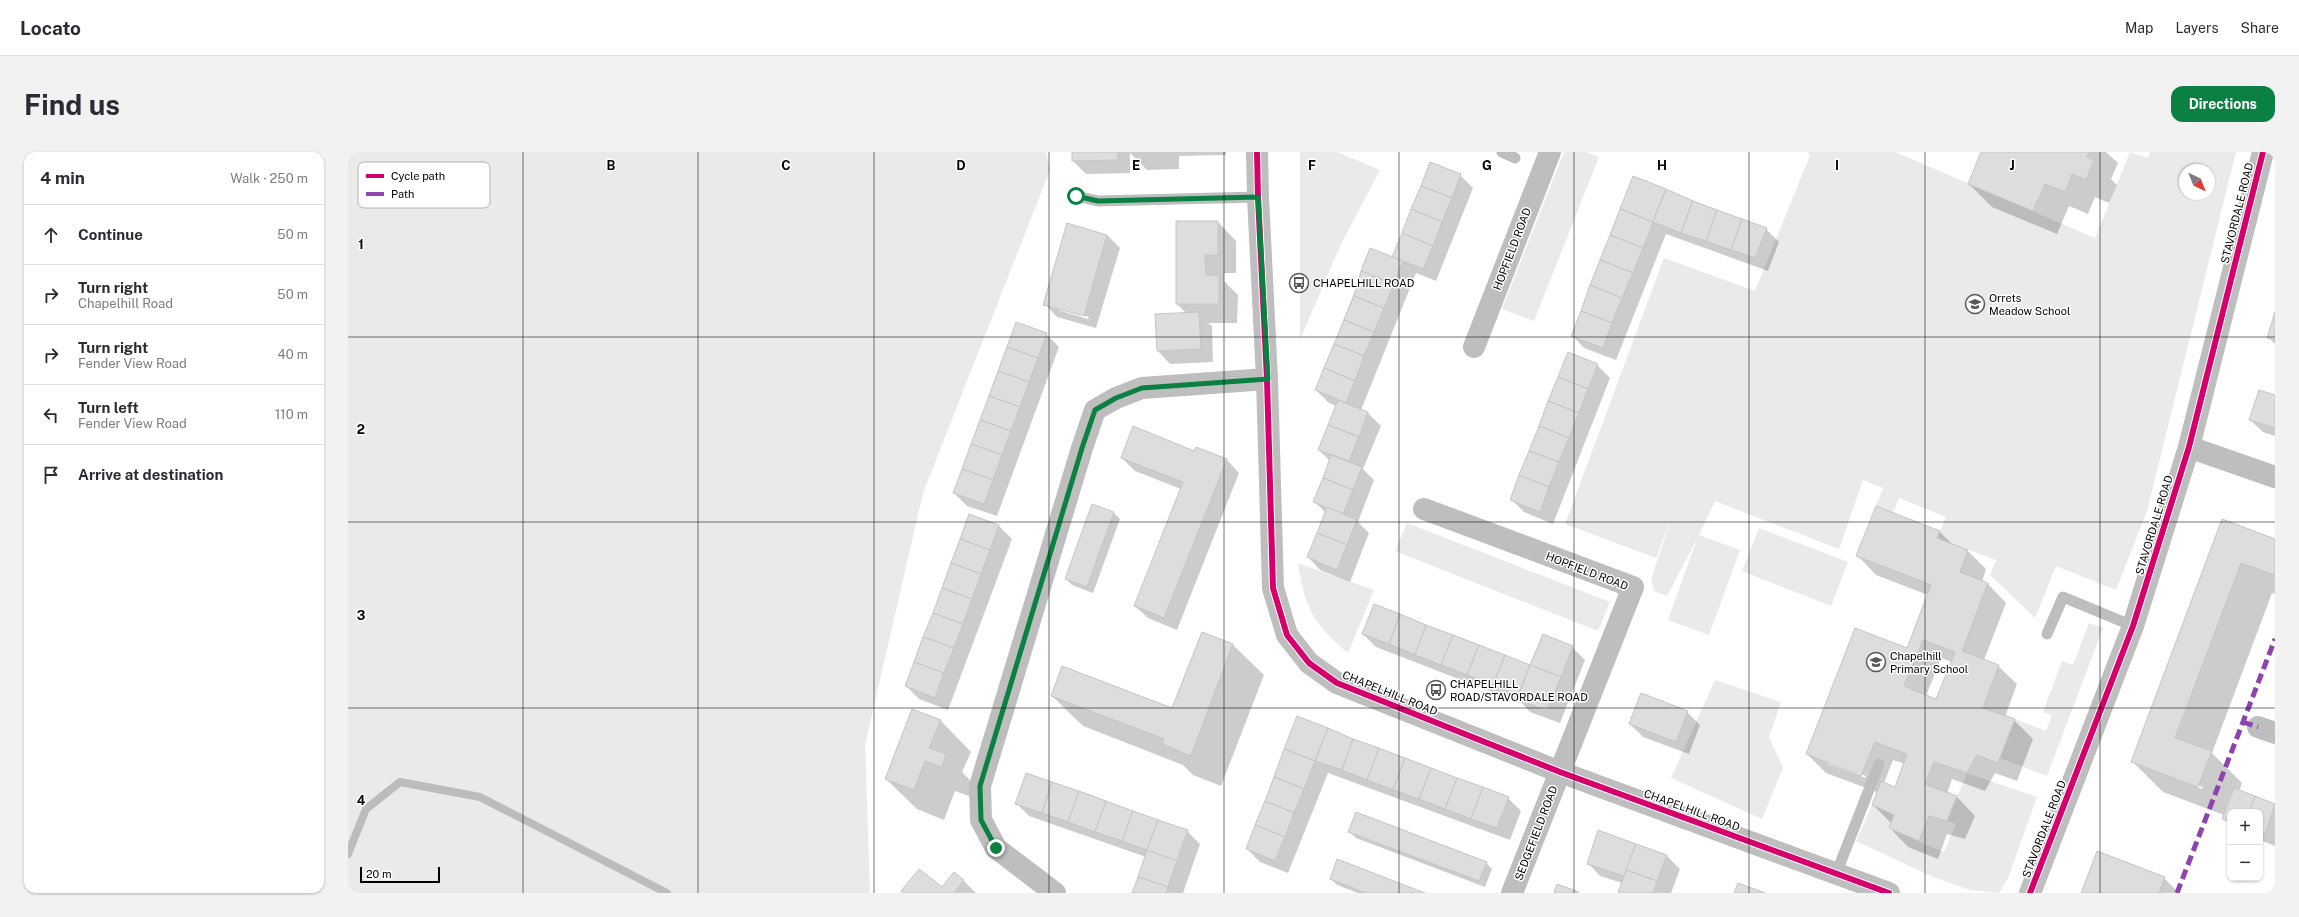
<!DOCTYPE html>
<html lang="en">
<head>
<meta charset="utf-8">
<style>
	:root { --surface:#fff; --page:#f2f2f3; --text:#2b2b33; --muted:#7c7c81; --line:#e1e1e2; --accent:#0b8043 }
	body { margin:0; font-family:"Public Sans",sans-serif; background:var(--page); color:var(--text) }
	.controls { position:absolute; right:12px; bottom:12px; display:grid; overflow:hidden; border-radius:8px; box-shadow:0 1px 3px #0004 }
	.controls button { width:36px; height:36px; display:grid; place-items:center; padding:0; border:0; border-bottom:1px solid var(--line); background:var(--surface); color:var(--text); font:20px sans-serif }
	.compass { position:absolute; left:1831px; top:12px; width:36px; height:36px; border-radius:50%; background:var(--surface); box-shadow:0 1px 3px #0004; rotate:137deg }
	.scale { position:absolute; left:12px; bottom:10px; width:80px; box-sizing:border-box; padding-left:4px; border:2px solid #000; border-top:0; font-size:11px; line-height:14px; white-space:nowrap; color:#000; -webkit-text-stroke:3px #fff; paint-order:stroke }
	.stop { position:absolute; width:12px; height:12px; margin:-9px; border:3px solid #0b8043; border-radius:50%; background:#fff }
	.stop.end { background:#0b8043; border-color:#fff; box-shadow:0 1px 4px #0008 }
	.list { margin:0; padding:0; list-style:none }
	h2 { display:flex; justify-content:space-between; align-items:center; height:52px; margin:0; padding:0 16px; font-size:17px }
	h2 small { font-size:13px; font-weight:400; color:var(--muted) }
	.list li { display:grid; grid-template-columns:26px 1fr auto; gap:12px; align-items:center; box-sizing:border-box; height:60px; padding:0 16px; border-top:1px solid var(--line) }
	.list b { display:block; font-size:15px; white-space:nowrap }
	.list p { margin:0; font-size:13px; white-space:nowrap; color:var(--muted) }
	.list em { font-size:13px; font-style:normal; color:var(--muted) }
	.icon { flex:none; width:22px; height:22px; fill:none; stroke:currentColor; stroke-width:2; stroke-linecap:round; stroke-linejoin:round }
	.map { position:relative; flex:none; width:1927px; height:741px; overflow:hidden; border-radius:12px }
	header { display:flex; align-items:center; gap:24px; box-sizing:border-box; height:56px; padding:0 20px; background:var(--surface); border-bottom:1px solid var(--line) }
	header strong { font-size:19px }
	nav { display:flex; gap:22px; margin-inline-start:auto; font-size:14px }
	.intro { display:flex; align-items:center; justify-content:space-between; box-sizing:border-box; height:96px; padding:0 24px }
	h1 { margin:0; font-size:28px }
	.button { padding:10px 18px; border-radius:12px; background:var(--accent); color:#fff; font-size:14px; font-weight:700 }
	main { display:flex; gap:24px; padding:0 24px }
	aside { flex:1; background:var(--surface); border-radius:12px; box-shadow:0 1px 3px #0004 }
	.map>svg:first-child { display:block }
	.green { fill:#eaeaea; fill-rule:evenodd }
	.shadow { fill:#0003; fill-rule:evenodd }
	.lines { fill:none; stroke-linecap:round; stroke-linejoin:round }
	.stream { stroke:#bcbcbc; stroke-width:8 }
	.building { fill:#ddd; stroke:#c5c5c5; fill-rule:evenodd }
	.lane { stroke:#bebebe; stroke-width:11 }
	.street { stroke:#bebebe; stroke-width:22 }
	.quiet { stroke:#8e44ad; stroke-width:5; stroke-dasharray:10 5; stroke-linecap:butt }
	.cycleway-casing { stroke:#fff; stroke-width:8 }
	.cycleway { stroke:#d6006c; stroke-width:6 }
	.route { stroke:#0b8043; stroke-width:5 }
	.grid { fill:none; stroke:#000; stroke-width:1; stroke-opacity:0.55 }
	.labels { text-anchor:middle; stroke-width:3; stroke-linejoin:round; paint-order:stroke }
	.street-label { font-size:11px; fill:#000; stroke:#fff }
	.poi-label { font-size:11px; fill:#000; stroke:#fff; text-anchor:start }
	.key { fill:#fff; stroke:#b2b2b2; stroke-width:1 }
	.key-label { font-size:11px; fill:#000 }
	.grid-label { font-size:13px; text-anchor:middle; font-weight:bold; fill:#000; stroke:#fff; stroke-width:3; stroke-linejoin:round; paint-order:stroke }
</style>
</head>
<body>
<header>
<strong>Locato</strong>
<nav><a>Map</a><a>Layers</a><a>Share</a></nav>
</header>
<div class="intro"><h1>Find us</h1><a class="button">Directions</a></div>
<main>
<aside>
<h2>4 min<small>Walk · 250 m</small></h2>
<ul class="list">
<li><svg class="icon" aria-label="ahead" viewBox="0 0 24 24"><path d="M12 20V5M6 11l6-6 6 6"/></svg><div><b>Continue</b></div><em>50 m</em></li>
<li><svg class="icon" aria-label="right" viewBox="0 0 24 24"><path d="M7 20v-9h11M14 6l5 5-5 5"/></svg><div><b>Turn right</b><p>Chapelhill Road</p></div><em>50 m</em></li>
<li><svg class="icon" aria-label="right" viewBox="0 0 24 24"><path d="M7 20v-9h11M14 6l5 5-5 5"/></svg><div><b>Turn right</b><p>Fender View Road</p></div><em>40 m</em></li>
<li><svg class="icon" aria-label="left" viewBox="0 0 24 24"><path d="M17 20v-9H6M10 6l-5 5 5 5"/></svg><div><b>Turn left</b><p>Fender View Road</p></div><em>110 m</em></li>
<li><svg class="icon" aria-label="arrive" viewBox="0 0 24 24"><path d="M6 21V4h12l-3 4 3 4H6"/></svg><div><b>Arrive at destination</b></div></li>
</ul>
</aside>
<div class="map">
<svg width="1927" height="741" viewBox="0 0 1927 741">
	<rect width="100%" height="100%" fill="#fff"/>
	<!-- green -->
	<g class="green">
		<path d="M0,0H698L702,18L575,341L517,593L522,741H0Z"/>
		<path d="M952,0H989L1032,18L992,94L952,188Z"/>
		<path d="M1216,0H1239L1251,5L1186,169L1154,157Z"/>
		<path d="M1460,0H1547L1747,86L1782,0L1800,6L1802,0H1888L1799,359L1768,438L1708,414L1687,466L1642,423L1648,408L1589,386L1598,365L1551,346L1545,361L1528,354L1535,336L1515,328L1491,397L1367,349L1351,383L1392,398L1361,483L1320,468L1349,387L1319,444L1306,439L1303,427L1325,361L1308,406L1217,372L1316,106L1407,139L1462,3ZM1837,18H1861V42H1837Z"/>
		<path d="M1059,371L1262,450L1250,479L1047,399Z"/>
		<path d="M1411,376L1500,410L1483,454L1394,419Z"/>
		<path d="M950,411L1026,438L1000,501C965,471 957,457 950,411Z"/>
		<path d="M1741,471L1755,476L1699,624L1652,606L1667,567L1698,579L1704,563L1695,560L1714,509L1725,513Z"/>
		<path d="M1367,528L1433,550L1421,585L1435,616L1414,667L1323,626Z"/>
		<path d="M1619,621L1689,645L1660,726L1651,741L1622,738L1585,725L1508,689L1524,653L1546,663L1541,677L1596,700L1608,672L1599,669Z"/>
	</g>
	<!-- shadow -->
	<g class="shadow">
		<path d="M725,0H878V3L831,4V17L799,18L782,1V21L738,22L725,9Z"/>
		<path d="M1634,0H1758L1770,11L1763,27L1769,33L1761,51L1747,45L1740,62L1721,54L1709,82L1644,55L1621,32Z"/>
		<path d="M1112,23L1125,36L1088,129L1068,121L1013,258L1020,261L1033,274L1015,317L1026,328L1010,370L1021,381L1002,430L972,418L960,405L978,361L966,349L982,309L971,298L989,254L981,251L968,238L1023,98L1045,106Z"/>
		<path d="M1286,26L1418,77L1431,90L1420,119L1318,82L1268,208L1236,196L1224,183Z"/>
		<path d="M870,70L888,89V121H876V129L890,143L889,171H860L864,174L865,210L822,212L810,199L839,162L829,152Z"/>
		<path d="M759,83L772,96L748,176L709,165L697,152ZM710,156L741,165L740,167L710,158Z"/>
		<path d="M1927,164V192L1921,186Z"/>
		<path d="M698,182L711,195L649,364L619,354L606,341Z"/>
		<path d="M1249,213L1262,226L1205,372L1176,360L1163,347Z"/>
		<path d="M1927,244V284L1915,280L1902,268Z"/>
		<path d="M847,300L879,308L891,321L829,478L800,466L787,454L833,337L787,319L774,306Z"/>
		<path d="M766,361L772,367L745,441L724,433L718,427Z"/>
		<path d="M622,363L651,374L664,387L600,558L571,547L558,534Z"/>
		<path d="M1875,368L1927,388V442L1924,441L1864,601L1894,631L1891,639L1927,653V694L1912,688V660H1882V673L1875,666L1876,663L1815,640L1784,609ZM1820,622L1855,635L1854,637L1820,624Z"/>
		<path d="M1591,379L1605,393L1620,399L1638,417L1634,430L1640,432L1658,451L1636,508L1650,514L1669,532L1657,565L1666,568L1685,587L1669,629L1647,621L1637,639L1604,627L1599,642L1609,645L1627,664L1617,687L1599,682L1590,707L1560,695L1542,676L1544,672L1525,653L1529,640L1478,621L1459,602L1559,497L1580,443L1528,423L1510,404ZM1593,506L1604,510L1589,548L1578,544ZM1545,608L1557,612L1548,636L1536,631ZM1480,610L1518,624V626L1480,612Z"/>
		<path d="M1027,453L1183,515L1224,495L1237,508L1212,571L1182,560L1175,552L1028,495L1015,482Z"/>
		<path d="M854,481L885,493L916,523L873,634L845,623L835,613L735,574L704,544L825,557Z"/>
		<path d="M564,558L593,569L623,600L614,620L628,634L624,645L607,639L596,668L569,657L538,627Z"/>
		<path d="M1339,560L1352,573L1341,602L1295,585L1282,572Z"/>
		<path d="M950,566L1160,646L1173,659L1162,688L980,621L940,721L912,710L899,697Z"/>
		<path d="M668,651L839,679L852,692L835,741H785L798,705L681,664Z"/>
		<path d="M1001,679L1138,711L1144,717L1137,735L1008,686Z"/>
		<path d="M1250,680L1319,704L1332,717L1323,741H1271L1274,731L1252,724L1240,711Z"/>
		<path d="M1816,726L1829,739L1828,741H1735Z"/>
		<path d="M983,727L1074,741H1010L989,733Z"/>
		<path d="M616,729L628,741H556L594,737Z"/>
	</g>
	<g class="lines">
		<!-- stream -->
		<path class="stream" d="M0,702L18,657L52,630L132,645L319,741"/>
	</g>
	<!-- building -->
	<g class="building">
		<path d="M724,0H770V8L724,9Z"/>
		<path d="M1633,0H1741L1739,5L1746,8L1738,28L1724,22L1717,40L1697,32L1685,59L1620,32Z"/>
		<path d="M1082,10L1113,22L1104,46L1073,34Z"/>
		<path d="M1285,24L1318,37L1305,70L1272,57Z"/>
		<path d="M1073,34L1104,46L1094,70L1063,57Z"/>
		<path d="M1318,37L1345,49L1333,81L1305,70Z"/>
		<path d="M1345,49L1369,58L1358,89L1333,81Z"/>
		<path d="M1063,57L1094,70L1085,94L1054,81Z"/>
		<path d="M1272,57L1305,70L1295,96L1262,83Z"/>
		<path d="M1369,58L1394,67L1383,98L1358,89Z"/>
		<path d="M1394,67L1419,76L1407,106L1383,98Z"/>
		<path d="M828,69H870V103H857L858,123H871V152H828Z"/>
		<path d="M719,71L759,83L736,164L695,153Z"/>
		<path d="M1054,81L1085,94L1075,117L1044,105Z"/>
		<path d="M1262,83L1295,96L1285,121L1252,108Z"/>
		<path d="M1022,96L1055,109L1046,132L1013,119Z"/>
		<path d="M1252,108L1285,121L1274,146L1242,133Z"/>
		<path d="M1013,119L1046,132L1036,156L1006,144Z"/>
		<path d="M1242,133L1274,146L1264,171L1233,159Z"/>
		<path d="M1006,144L1036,156L1026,180L996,168Z"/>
		<path d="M1233,159L1264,171L1255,196L1223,184Z"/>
		<path d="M851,160L853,197L809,199L807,162Z"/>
		<path d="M1927,160V188L1919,186Z"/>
		<path d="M996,168L1026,180L1016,204L986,192Z"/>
		<path d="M668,170L699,181L690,206L659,195Z"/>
		<path d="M986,192L1016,204L1007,229L976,216Z"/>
		<path d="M659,195L690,206L681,230L650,219Z"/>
		<path d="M1220,200L1250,212L1240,237L1210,225Z"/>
		<path d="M976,216L1007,229L998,251L967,238Z"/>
		<path d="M650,219L681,230L672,255L641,244Z"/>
		<path d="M1210,225L1240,237L1231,261L1200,249Z"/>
		<path d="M1911,238L1927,243V276L1901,268Z"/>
		<path d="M641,244L672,255L663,279L632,268Z"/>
		<path d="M990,248L1020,260L1011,285L980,273Z"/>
		<path d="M1200,249L1231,261L1221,286L1191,274Z"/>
		<path d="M632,268L663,279L654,303L623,292Z"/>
		<path d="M980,273L1011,285L1001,309L970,298Z"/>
		<path d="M785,274L846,299L848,295L879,307L816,466L786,454L835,330L773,306Z"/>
		<path d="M1191,274L1221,286L1211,310L1181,299Z"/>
		<path d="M623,292L654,303L645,328L614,317Z"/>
		<path d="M1181,299L1211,310L1201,335L1171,323Z"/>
		<path d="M983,303L1014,315L1005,338L975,326Z"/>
		<path d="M614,317L645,328L636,352L605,341Z"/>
		<path d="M1171,323L1201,335L1192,360L1162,348Z"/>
		<path d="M975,326L1005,338L995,362L965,350Z"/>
		<path d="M744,352L766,360L739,435L717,427Z"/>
		<path d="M1528,354L1592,379L1589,386L1620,398L1612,420L1640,431L1614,499L1651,513L1635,556L1667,567L1650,611L1629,603L1619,621L1586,610L1577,632L1609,644L1599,669L1581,664L1571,689L1541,676L1546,663L1524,653L1533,629L1547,635L1559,602L1527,590L1513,624L1458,602L1507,476L1559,496L1583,433L1508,404ZM1575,488L1607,500L1588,547L1556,534Z"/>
		<path d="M979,355L1009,368L999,393L969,381Z"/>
		<path d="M621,362L651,373L642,398L612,387Z"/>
		<path d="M1874,367L1927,387V423L1893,411L1827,586L1864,599L1850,635L1783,610Z"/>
		<path d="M969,381L999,393L989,418L959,405Z"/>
		<path d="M612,387L642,398L633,422L603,411Z"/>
		<path d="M603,411L633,422L624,447L594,436Z"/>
		<path d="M594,436L624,447L615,472L585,461Z"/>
		<path d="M1026,452L1052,462L1041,492L1014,482Z"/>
		<path d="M585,461L615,472L606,496L575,485Z"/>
		<path d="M1052,462L1078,473L1067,503L1041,492Z"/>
		<path d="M1078,473L1105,483L1093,513L1067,503Z"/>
		<path d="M854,480L885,492L843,604L814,592L816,587L703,544L714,514L824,556Z"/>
		<path d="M1195,482L1225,494L1213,525L1182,513Z"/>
		<path d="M1105,483L1131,493L1119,523L1093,513Z"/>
		<path d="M575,485L606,496L596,521L566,510Z"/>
		<path d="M1131,493L1157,503L1145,533L1119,523Z"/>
		<path d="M1157,503L1182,513L1170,543L1145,533Z"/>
		<path d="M566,510L596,521L587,546L557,534Z"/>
		<path d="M1182,513L1213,525L1199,559L1169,547Z"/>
		<path d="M1293,541L1340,559L1328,590L1281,572Z"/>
		<path d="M564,557L593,568L581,596L598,602L594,615L577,609L566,638L537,627Z"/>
		<path d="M949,564L980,576L967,609L936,597Z"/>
		<path d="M980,576L1005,587L994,618L967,609Z"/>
		<path d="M1005,587L1031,596L1019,628L994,618Z"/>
		<path d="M1031,596L1057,606L1045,638L1019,628Z"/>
		<path d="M936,597L967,609L956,637L926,625Z"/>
		<path d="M1057,606L1083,616L1071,647L1045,638Z"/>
		<path d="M1083,616L1109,626L1097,657L1071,647Z"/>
		<path d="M678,621L704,630L694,661L667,652Z"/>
		<path d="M926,625L956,637L946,661L917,649Z"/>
		<path d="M1109,626L1135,635L1123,667L1097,657Z"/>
		<path d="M704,630L731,639L720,670L694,661Z"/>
		<path d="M1135,635L1161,645L1149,676L1123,667Z"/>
		<path d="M1886,636L1907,644L1901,660H1882V670L1874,667Z"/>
		<path d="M731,639L758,649L747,680L720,670Z"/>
		<path d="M1907,644L1927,652L1917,683L1912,681V660H1901Z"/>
		<path d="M758,649L785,659L774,689L747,680Z"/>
		<path d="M917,649L946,661L937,685L907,673Z"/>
		<path d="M785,659L810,668L799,698L774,689Z"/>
		<path d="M1008,660L1139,710L1131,729L1000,680Z"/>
		<path d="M810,668L840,678L829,709L799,698Z"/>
		<path d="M907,673L937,685L927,709L898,697Z"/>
		<path d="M1250,678L1288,692L1276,724L1239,712Z"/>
		<path d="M1288,692L1319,703L1309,729L1278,718Z"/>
		<path d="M799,698L829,709L820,735L790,725Z"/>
		<path d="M1749,699L1817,725L1811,741H1733Z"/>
		<path d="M989,707L1077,741H1018L982,727Z"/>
		<path d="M571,717L594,735L606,720L616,728L606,741H555L553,739Z"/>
		<path d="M1278,718L1309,729L1305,741H1270Z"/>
		<path d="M790,725L820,735L818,741H784Z"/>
		<path d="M1390,731L1417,741H1386Z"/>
		<path d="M1209,732L1231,740L1230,741H1206Z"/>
	</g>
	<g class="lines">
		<!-- lane -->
		<g class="lane">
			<path d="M1154,0L1167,6"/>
			<path d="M728,44L750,49L910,45"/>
			<path d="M1699,482L1715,445L1785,474"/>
			<path d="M1488,722L1531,612"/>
		</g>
		<!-- street -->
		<g class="street">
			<path d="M909,0L910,45L919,227L925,436L939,483L961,511L989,531L1212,620L1541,741"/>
			<path d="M1126,195L1202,0"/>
			<path d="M1841,295L1927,325"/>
			<path d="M1076,357L1285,435L1164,741"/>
			<path d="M1910,575L1927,581"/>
			<path d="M707,741L648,696L633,668L632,634L734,296L747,258L768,246L794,236L919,227"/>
			<path d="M1682,741L1785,474L1841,295L1915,0"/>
		</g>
		<!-- quiet -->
		<g class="quiet">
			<path d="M1895,570L1910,575"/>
			<path d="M1829,741L1927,487"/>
		</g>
		<defs>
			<g id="cycleway">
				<path d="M909,0L910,45L919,227L925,436L939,483L961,511L989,531L1212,620L1541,741"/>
				<path d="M1682,741L1785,474L1841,295L1915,0"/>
			</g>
		</defs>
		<!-- cycleway casing -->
		<use href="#cycleway" class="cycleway-casing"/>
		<!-- cycleway -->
		<use href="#cycleway" class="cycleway"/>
	</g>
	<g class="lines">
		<!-- route -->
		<path class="route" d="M648,696L633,668L632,634L734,296L747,258L768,246L794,236L920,227L910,45L750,49L728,44"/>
	</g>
	<!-- grid -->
	<path class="grid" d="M175,0V741M350,0V741M526,0V741M701,0V741M876,0V741M1051,0V741M1226,0V741M1401,0V741M1577,0V741M1752,0V741M0,185H1927M0,370H1927M0,556H1927"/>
	<!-- icons -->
	<defs>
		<symbol id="bus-ring" viewBox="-11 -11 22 22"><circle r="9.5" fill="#fff" stroke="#595959" stroke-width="1.5"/><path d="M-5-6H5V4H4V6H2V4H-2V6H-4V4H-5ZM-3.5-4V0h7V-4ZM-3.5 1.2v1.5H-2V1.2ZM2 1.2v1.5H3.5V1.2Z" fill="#595959"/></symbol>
		<symbol id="school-ring" viewBox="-11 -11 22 22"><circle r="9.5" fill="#fff" stroke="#595959" stroke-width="1.5"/><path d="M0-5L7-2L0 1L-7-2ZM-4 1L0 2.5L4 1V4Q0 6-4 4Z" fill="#595959"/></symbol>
	</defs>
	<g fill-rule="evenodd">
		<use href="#bus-ring" x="940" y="120" width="22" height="22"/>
		<use href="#school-ring" x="1616" y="141" width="22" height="22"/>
		<use href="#school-ring" x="1517" y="499" width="22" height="22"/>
		<use href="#bus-ring" x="1077" y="527" width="22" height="22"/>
	</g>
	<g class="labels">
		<!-- street labels -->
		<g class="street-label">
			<text transform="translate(1889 61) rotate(-76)" y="4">STAVORDALE ROAD</text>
			<text transform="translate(1164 97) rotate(-69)" y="4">HOPFIELD ROAD</text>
			<text transform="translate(1806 373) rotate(-73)" y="4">STAVORDALE ROAD</text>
			<text transform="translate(1239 419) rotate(21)" y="4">HOPFIELD ROAD</text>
			<text transform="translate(1042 541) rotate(22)" y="4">CHAPELHILL ROAD</text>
			<text transform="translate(1344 658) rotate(20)" y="4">CHAPELHILL ROAD</text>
			<text transform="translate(1696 677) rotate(-69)" y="4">STAVORDALE ROAD</text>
			<text transform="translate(1188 681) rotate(-69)" y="4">SEDGEFIELD ROAD</text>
		</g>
		<!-- poi labels -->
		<g class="poi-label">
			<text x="965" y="135">CHAPELHILL ROAD</text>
			<text x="1641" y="150">Orrets<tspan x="1641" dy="13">Meadow School</tspan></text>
			<text x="1542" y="508">Chapelhill<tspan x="1542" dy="13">Primary School</tspan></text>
			<text x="1102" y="536">CHAPELHILL<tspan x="1102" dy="13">ROAD/STAVORDALE ROAD</tspan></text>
		</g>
	</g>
	<!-- legend -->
	<rect x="10" y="10" width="132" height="46" rx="6" class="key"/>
	<rect x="18" y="22" width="18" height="4" fill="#d6006c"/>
	<rect x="18" y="40" width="18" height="4" fill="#8e44ad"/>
	<g class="key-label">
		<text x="43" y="28">Cycle path</text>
		<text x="43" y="46">Path</text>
	</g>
	<g class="grid-label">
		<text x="263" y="18">B</text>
		<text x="438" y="18">C</text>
		<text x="613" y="18">D</text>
		<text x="788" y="18">E</text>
		<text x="964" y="18">F</text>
		<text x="1139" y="18">G</text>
		<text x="1314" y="18">H</text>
		<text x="1489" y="18">I</text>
		<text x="1664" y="18">J</text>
		<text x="13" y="97">1</text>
		<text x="13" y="282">2</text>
		<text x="13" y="468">3</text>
		<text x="13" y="653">4</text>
	</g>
</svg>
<div class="controls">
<button>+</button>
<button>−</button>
</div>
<svg class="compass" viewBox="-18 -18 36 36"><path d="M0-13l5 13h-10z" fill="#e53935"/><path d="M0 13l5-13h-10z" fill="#7c7c81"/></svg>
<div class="scale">20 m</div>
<div class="stop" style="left:728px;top:44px"></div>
<div class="stop end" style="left:648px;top:696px"></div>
</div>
</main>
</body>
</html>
